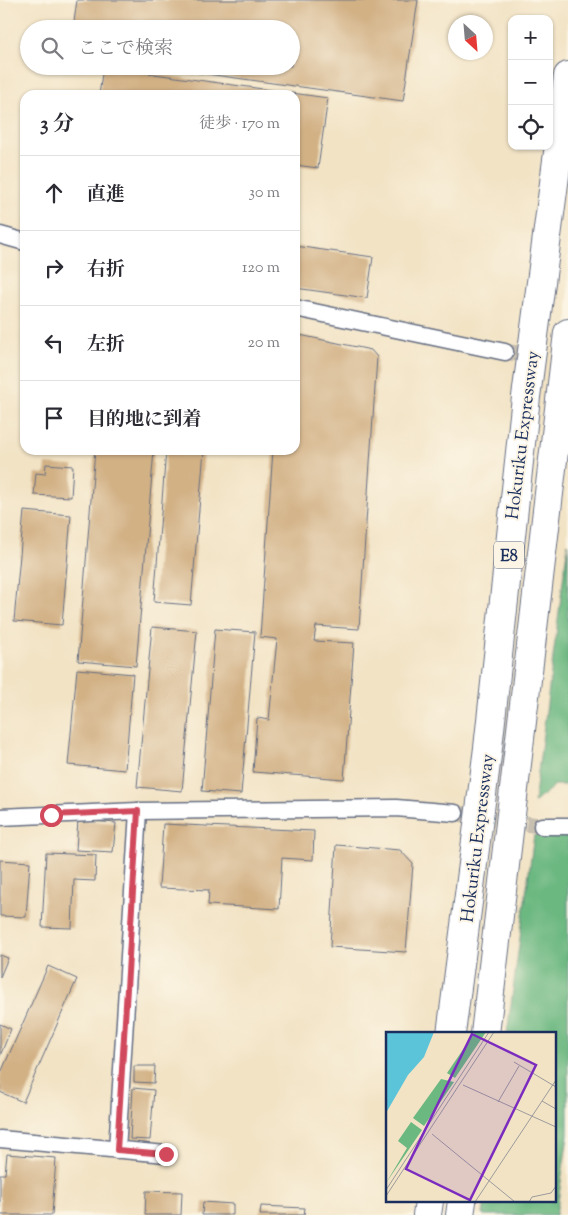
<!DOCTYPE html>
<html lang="ja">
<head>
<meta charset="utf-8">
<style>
	:root { --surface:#fff; --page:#f7f7f7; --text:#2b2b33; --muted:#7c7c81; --line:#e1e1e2 }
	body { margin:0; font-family:"Sorts Mill Goudy","Noto Serif JP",serif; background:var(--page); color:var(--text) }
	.controls { position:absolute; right:15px; top:15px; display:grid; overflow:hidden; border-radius:10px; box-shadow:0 1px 4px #0004 }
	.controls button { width:45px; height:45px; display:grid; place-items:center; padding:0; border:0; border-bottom:1px solid var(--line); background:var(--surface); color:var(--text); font:25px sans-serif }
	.compass { position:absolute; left:448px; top:15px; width:45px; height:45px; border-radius:50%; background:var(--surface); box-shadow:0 1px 4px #0004; rotate:154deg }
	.stop { position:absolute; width:15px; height:15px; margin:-11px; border:4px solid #d1495b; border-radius:50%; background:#fff }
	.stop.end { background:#d1495b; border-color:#fff; box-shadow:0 1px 5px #0008 }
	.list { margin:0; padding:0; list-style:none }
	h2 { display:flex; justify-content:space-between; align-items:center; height:65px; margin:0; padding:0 20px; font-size:21px }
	h2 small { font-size:16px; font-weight:400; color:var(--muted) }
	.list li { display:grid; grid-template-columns:32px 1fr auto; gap:15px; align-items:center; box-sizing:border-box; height:75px; padding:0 20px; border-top:1px solid var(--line) }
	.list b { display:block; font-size:19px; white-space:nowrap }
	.list em { font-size:16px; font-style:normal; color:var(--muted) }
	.icon { flex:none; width:28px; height:28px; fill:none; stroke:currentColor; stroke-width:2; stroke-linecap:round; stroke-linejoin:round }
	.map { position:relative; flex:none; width:568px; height:1215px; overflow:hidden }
	.search { position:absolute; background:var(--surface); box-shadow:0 1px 4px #0004; left:20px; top:20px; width:280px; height:55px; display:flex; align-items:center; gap:12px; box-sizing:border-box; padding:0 18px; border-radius:28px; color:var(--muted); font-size:19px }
	.panel { position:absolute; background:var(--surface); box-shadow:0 1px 4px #0004; left:20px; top:90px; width:280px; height:365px; border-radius:15px }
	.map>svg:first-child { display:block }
	.forest { fill:#6cb881; stroke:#447470 }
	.building { fill:#d2b185 }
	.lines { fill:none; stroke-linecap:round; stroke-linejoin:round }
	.minor-tunnel { stroke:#c7bfb0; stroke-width:16; stroke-dasharray:16 8; stroke-linecap:butt }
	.minor-casing { stroke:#666e82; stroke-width:19 }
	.motorway-casing { stroke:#666e82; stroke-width:30 }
	.minor { stroke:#fff; stroke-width:16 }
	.motorway { stroke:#fff; stroke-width:28 }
	.route { stroke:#d1495b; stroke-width:6 }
	.labels { text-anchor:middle; stroke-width:4; stroke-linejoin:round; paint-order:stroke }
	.shield { fill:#fcf5e5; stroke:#5e6a86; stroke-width:1 }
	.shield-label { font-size:16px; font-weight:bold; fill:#1b2f5e }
	.street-label { font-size:18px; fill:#1b2f5e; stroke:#fcf5e5 }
	.inset-road { fill:none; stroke:#9c9b9c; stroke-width:1 }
	.view { fill:#7b2cbf; fill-opacity:0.15; stroke:#7b2cbf; stroke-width:2.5 }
	.inset-edge { fill:none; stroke:#1b2f5e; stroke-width:2.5 }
</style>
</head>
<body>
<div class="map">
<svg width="568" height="1215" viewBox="0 0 568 1215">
	<rect width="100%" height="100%" fill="#fcf5e5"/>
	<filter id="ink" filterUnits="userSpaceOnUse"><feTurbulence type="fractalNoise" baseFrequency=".02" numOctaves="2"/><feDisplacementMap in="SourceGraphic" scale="10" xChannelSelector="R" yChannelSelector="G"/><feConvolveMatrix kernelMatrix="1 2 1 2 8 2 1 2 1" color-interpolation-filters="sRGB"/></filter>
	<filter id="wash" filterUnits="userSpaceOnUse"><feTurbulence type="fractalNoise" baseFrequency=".0096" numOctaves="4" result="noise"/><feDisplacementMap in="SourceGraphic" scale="20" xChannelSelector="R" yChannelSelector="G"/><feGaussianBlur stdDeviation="1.12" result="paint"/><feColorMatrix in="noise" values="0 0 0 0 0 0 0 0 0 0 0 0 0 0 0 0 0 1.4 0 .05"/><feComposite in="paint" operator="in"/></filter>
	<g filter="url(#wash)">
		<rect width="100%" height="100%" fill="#f2e3c5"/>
		<!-- forest -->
		<g class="forest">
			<path d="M568,543V785H555L534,803Z"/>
			<path d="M534,835L568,837V1135L556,1215H483L485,1201H554V1034H507Z"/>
		</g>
		<g id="blocks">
			<!-- building -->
			<g class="building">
				<path d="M77,0H418L403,101L156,67L291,66V29H73Z"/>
				<path d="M103,67L328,98L318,168L295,165V95H99Z"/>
				<path d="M295,246L373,257L367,298L295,288Z"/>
				<path d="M295,334L371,350L377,357L359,629L316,626L314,641L354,643L344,779L253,772L257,718L269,720L277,639L260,637L273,450H295Z"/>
				<path d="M95,450H154L136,666L78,661Z"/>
				<path d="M166,450H204L191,605L154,602Z"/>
				<path d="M46,464L73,466L71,497L34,495L36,473L45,474Z"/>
				<path d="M24,511L71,515L62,625L14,621Z"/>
				<path d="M152,627L197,631L182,791L137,787Z"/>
				<path d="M215,629L255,632L241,794L202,791Z"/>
				<path d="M77,669L133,674L125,770L68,765Z"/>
				<path d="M78,820L116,823L113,852L76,850Z"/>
				<path d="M163,824L314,831L313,860L282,858L279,909L208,905L209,890L159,888Z"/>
				<path d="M336,845L400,850L413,864L406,952L330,947Z"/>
				<path d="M46,853L96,855L95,881L74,880L72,928L42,927Z"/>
				<path d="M0,860L30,862L26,917L0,916Z"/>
				<path d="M0,955L8,958L0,977Z"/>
				<path d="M48,966L77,979L23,1102L0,1092V1075Z"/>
				<path d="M0,1024L11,1029L0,1056Z"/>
				<path d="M134,1066H155L154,1083L134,1082Z"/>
				<path d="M133,1088L154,1090L150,1140L130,1139Z"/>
				<path d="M7,1154L56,1158L52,1215H0V1174H5Z"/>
				<path d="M146,1191L182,1192L181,1215H145Z"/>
				<path d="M203,1202L233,1204V1215H202Z"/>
				<path d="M261,1206L305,1208L304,1215H260Z"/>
			</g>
		</g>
	</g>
	<g filter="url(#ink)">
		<use href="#blocks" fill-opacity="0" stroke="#666e82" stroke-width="1"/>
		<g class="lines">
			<!-- minor-tunnel -->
			<g class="minor-tunnel">
				<path d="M505,352L568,359"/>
				<path d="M455,813L542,826"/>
			</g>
			<defs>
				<g id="minor">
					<path d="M0,235L25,242"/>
					<path d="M295,308L505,352"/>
					<path d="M0,817L138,811L396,808L455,813"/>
					<path d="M542,826H568"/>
					<path d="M0,1139L166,1154"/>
					<path d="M117,1150L138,811"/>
				</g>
				<g id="motorway">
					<path d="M451,1034L488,748L526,397L568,76"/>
					<path d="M485,1034L568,333"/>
					<path d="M427,1215L429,1201"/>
					<path d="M460,1215L462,1201"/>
				</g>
			</defs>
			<!-- minor casing -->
			<use href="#minor" class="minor-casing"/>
			<!-- motorway casing -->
			<use href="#motorway" class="motorway-casing"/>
			<!-- minor -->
			<use href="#minor" class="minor"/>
			<!-- motorway -->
			<use href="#motorway" class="motorway"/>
		</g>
	</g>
	<g class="lines" filter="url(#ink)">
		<!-- route -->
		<path class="route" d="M51,815L138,811L117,1150L166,1154"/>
	</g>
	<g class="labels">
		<!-- shield labels -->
		<rect class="shield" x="494" y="541.5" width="30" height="27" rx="4"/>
		<g class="shield-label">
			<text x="509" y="561">E8</text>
		</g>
		<!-- street labels -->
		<g class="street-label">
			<text transform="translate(522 435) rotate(-83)" y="6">Hokuriku Expressway</text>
			<text transform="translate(477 838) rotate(-83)" y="6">Hokuriku Expressway</text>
		</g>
	</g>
	<!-- overview -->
	<g transform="translate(386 1032)">
		<rect width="170" height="170" fill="#f2e3c5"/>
		<path d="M89,0H100L69,46L61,41ZM55,47L68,50L38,94L27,86ZM25,90L36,98L0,151L21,116L12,109Z" fill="#6cb881"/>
		<path d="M0,0H48L38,25L22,43L0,81Z" fill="#5cc4d8"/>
		<path class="inset-road" d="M128,30L170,55M77,53L170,95M156,69L170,77M112,70L133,34M46,102L129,170M0,158L103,0M0,164L108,0M89,170L170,48M143,170L146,165L165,161L170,154"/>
		<path class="view" d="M86,2L150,33L84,168L20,137Z"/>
		<rect width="170" height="170" class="inset-edge"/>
	</g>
</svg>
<div class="controls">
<button>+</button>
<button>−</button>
<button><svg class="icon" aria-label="locate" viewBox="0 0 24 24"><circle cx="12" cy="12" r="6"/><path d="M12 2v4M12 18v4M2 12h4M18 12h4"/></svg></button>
</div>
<svg class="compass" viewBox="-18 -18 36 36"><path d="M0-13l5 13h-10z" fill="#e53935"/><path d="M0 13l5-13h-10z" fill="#7c7c81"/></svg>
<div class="stop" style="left:51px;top:815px"></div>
<div class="stop end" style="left:166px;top:1154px"></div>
<div class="search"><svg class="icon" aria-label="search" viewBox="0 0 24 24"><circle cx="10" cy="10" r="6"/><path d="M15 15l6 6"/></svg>ここで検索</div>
<section class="panel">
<h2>3 分<small>徒歩 · 170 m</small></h2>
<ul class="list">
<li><svg class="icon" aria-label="ahead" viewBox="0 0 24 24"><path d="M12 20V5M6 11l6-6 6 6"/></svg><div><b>直進</b></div><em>30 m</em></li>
<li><svg class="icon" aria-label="right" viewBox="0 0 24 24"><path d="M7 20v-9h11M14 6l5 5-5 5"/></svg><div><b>右折</b></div><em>120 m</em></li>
<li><svg class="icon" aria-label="left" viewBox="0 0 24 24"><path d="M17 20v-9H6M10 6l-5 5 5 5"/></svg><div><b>左折</b></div><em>20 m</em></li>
<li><svg class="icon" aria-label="arrive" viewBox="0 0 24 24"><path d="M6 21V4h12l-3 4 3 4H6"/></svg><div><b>目的地に到着</b></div></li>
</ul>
</section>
</div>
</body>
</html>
